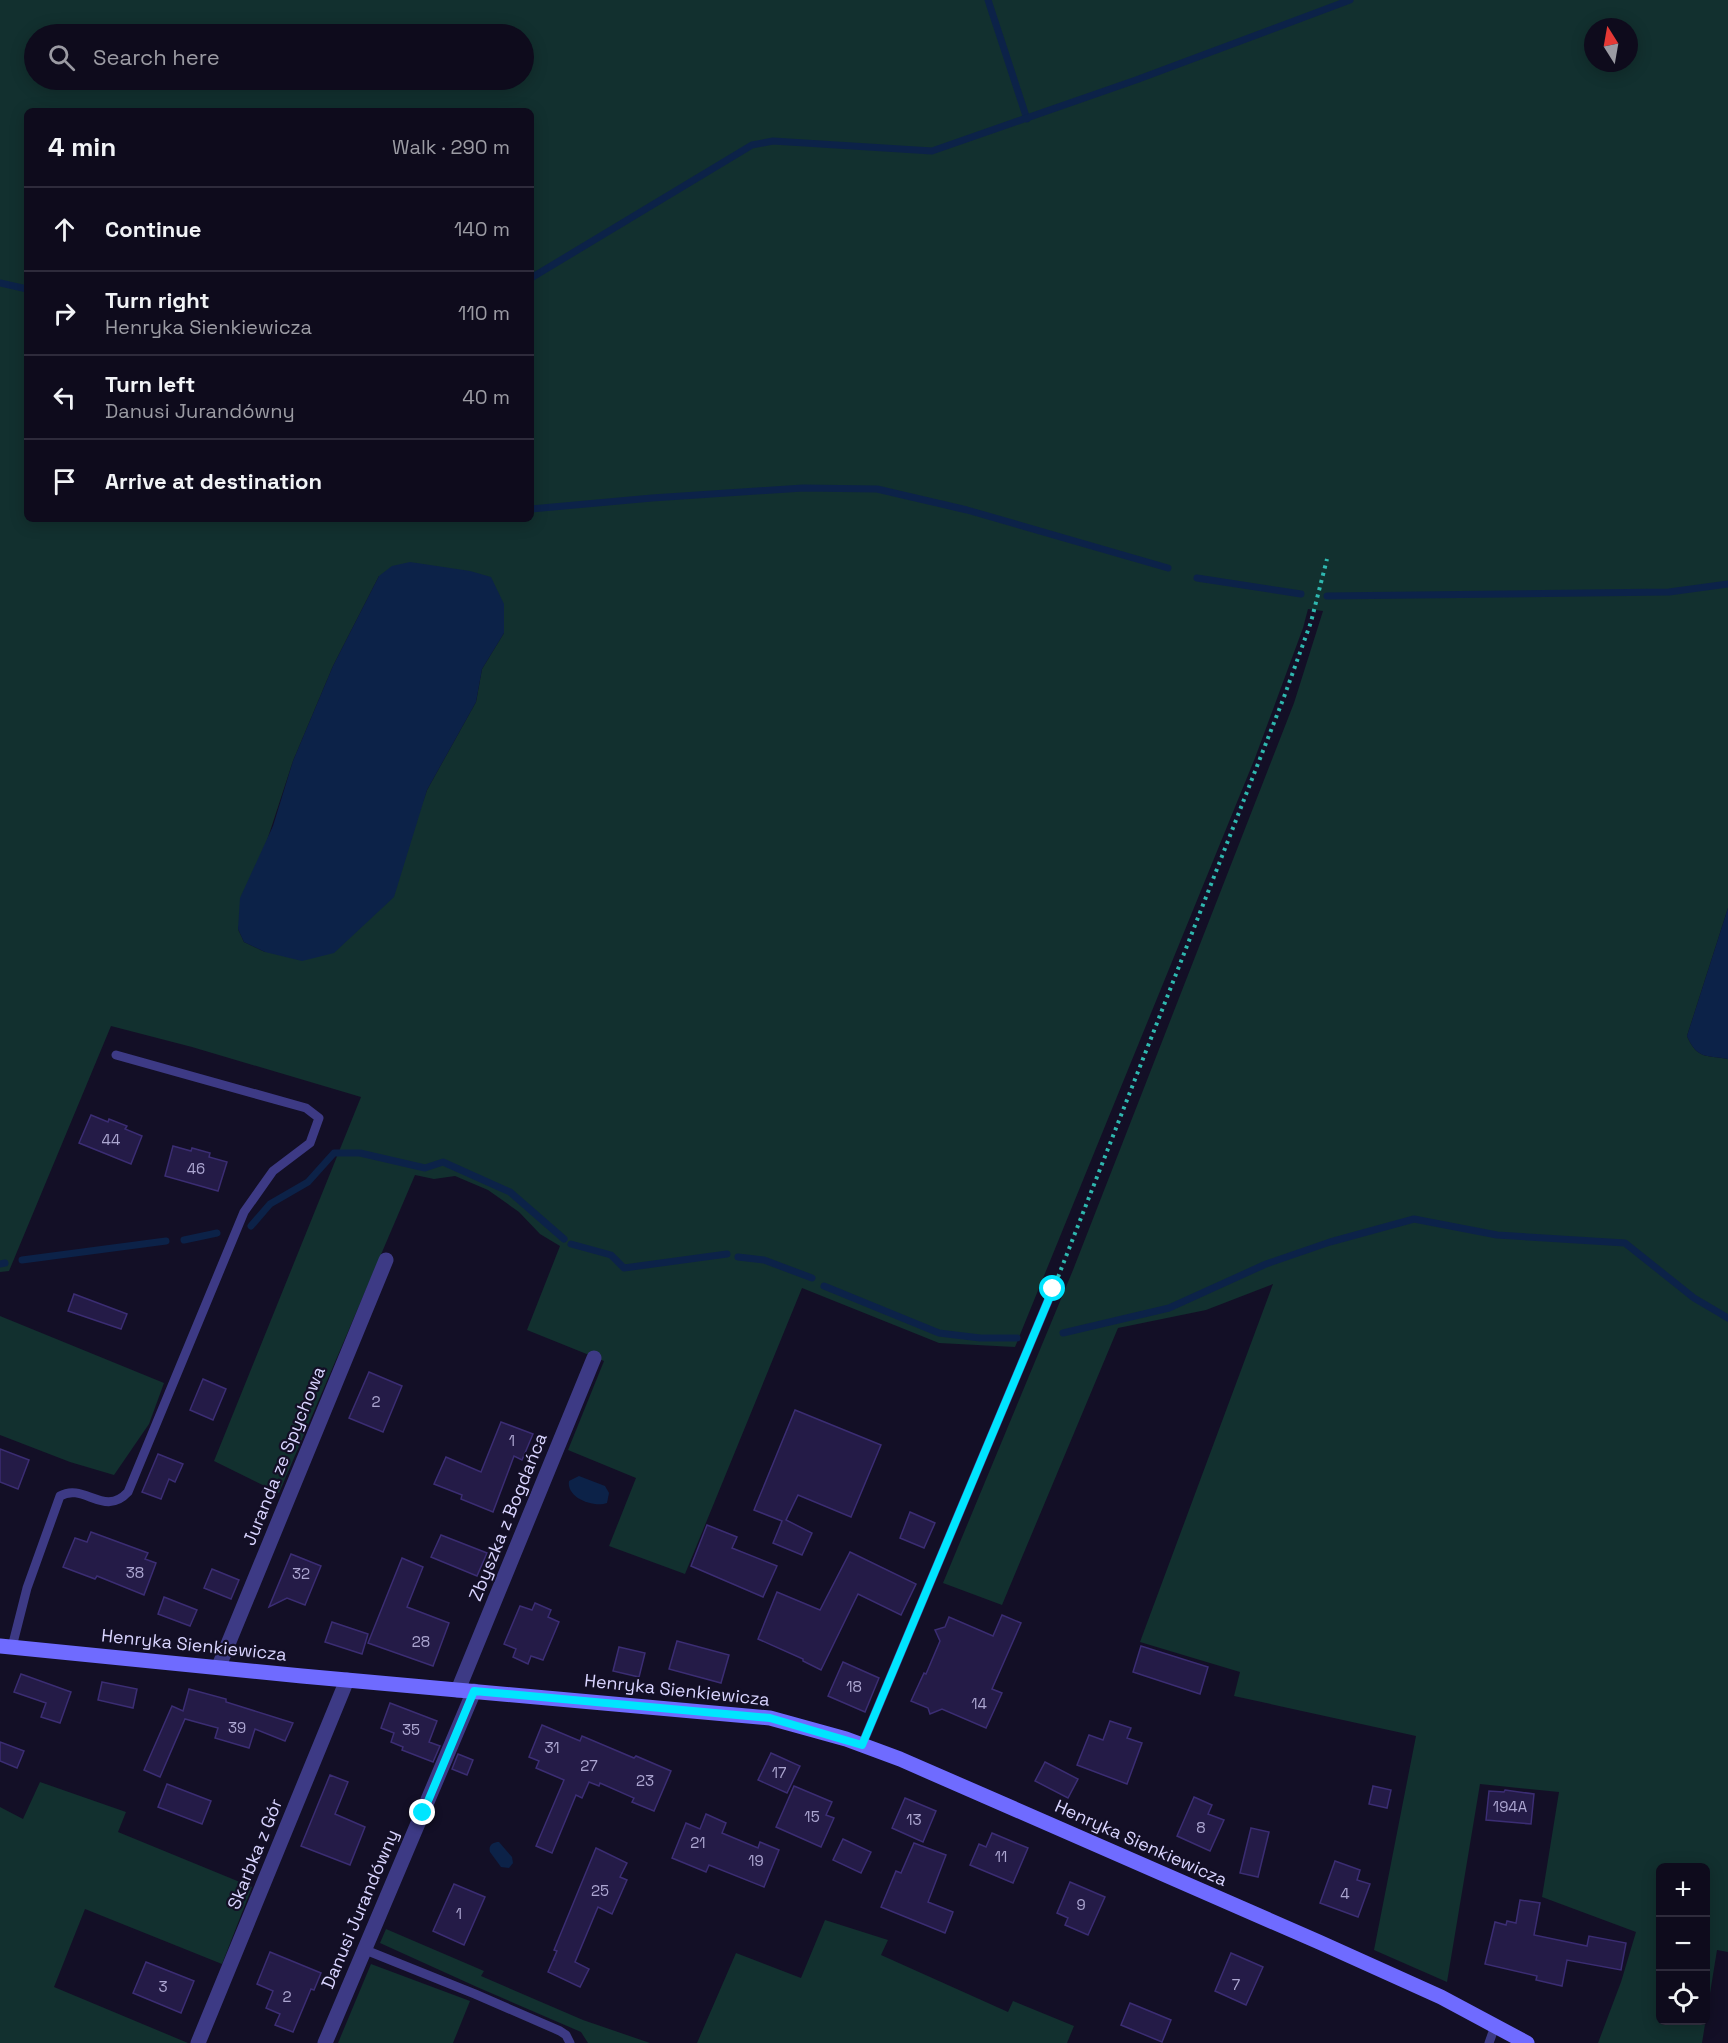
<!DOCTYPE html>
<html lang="en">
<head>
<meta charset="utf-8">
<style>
	:root { --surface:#0e0b1c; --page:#171425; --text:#f1f3f6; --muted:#9b9ba3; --line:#2e2b3b }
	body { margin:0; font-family:"Space Grotesk",sans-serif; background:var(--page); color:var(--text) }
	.controls { position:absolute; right:18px; bottom:18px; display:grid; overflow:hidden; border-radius:9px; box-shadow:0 3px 15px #0003 }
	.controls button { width:54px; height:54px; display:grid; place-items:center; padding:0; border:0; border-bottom:2px solid var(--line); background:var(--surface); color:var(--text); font:30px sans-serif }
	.compass { position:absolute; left:1584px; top:18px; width:54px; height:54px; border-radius:50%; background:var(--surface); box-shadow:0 3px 15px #0003; rotate:349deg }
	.stop { position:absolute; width:18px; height:18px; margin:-14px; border:4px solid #00e5ff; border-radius:50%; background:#fff }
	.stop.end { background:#00e5ff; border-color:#fff; box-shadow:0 2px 6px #0008 }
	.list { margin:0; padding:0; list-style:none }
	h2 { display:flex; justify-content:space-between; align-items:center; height:78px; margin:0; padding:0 24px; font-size:26px }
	h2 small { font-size:20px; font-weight:400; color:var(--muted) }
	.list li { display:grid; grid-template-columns:39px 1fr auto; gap:18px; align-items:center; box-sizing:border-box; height:84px; padding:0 24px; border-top:2px solid var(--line) }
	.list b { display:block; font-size:22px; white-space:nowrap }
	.list p { margin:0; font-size:20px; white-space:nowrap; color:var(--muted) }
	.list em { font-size:20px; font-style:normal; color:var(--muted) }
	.icon { flex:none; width:33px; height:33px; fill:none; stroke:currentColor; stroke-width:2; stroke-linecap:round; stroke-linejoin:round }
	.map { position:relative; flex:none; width:1728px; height:2043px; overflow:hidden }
	.search { position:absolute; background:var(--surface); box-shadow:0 3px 15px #0003; left:24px; top:24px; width:510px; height:66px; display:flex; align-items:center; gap:15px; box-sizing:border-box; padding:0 21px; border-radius:33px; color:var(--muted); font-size:22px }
	.panel { position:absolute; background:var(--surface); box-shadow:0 3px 15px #0003; left:24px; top:108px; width:510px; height:414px; border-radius:9px }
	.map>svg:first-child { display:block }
	.green { fill:#12302f; fill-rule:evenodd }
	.water { fill:#0c2248 }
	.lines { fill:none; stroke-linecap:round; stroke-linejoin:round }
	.stream { stroke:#0c2248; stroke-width:7 }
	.building { fill:#241b47; stroke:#3b2d73; stroke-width:1.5 }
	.path { stroke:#2fb8b0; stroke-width:4; stroke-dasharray:3 4.5; stroke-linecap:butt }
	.lane { stroke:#3d3a85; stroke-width:9 }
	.street { stroke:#3d3a85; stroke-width:15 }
	.secondary { stroke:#6f6bff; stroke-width:15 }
	.route { stroke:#00e5ff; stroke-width:8 }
	.labels { text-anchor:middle; stroke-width:4.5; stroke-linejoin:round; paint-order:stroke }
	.number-label { font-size:15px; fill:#aca6d1 }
	.street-label { font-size:18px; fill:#d9d4ff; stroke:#130f26 }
</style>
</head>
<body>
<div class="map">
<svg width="1728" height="2043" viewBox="0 0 1728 2043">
	<rect width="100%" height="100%" fill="#130f26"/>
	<!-- green -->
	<g class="green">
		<path d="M0,0H1728V908L1687,1036C1697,1059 1705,1055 1728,1059V1952L1717,1950L1702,2043H1598L1621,1982L1636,1932L1542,1897L1559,1792L1480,1784L1447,1982L1374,1950L1416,1736L1234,1696L1240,1672L1140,1642L1273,1284L1206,1310L1118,1328L1002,1605L943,1583L1073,1270L1294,703L1323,611L1308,609L1303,628L1255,758L1015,1347L939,1343L802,1288L685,1574L609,1546L636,1478L568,1450L604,1361L527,1330L560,1246L540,1234L519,1212L488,1190L455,1176L434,1179L415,1175L279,1493L214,1461L361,1097L192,1047L111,1026L9,1271L0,1272ZM1593,27H1629V63H1593ZM34,34H524V80H34ZM27,111H531V519H27ZM379,576L504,633L482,669L476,702L427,790L415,824L265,952L244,942L238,929L293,761L333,666ZM1660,1868H1706V2020H1660Z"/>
		<path d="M0,1316L164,1383L149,1424L114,1475L70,1462L0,1435Z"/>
		<path d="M40,1782L126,1812L118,1832L252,1887L222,1964L85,1909L54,1987L188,2043H0V1807L23,1819Z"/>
		<path d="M825,1920L888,1940L881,1955L1008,2012L1013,2001L1074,2026L1067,2043H697L736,1953L801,1978Z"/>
		<path d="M386,1929L484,1971L481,1976L583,2020L650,2043H588L581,2032L477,1987L380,1943Z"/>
		<path d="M371,1964L470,2001L453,2043H338Z"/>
	</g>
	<!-- water -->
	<g class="water">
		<path d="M410,562L470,571L491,577L504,604V633L482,669L476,702L427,790L394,897L334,953L302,961L265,952L244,942L238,929L240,898L273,826L293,761L333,666L379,576L392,566Z"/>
		<path d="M1728,908V1059C1705,1055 1697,1059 1687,1036Z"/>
		<path d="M579,1476L605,1486L609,1493L607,1503C594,1508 566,1498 569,1481Z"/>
		<path d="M499,1842L512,1857L513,1863L509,1868L501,1867L490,1852C488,1845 493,1842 499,1842Z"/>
	</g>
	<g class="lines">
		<!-- stream -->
		<g class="stream">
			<path d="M988,0L1027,119"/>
			<path d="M531,278L752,145L773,141L932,151L1136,80L1350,0"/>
			<path d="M0,283L27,289"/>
			<path d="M531,509L652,498L803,488L877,489L967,510L1168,568"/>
			<path d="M1197,578L1301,594"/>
			<path d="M1327,596L1669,592L1728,584"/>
			<path d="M251,1226L270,1204L308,1182L334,1153H360L425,1168L443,1162L510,1192L564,1239"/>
			<path d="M184,1240L217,1233"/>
			<path d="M571,1244L611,1255L624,1268L727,1254"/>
			<path d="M738,1257L764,1260L812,1278"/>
			<path d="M22,1260L166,1241"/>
			<path d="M0,1264L5,1263"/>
			<path d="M824,1286L939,1333L980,1338H1017"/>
			<path d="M1063,1333L1169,1308L1266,1264L1330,1242L1414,1219L1497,1235L1625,1243L1694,1298L1728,1318"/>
		</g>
	</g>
	<!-- building -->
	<g class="building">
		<path d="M91,1115L108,1122L109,1119L127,1126L125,1129L142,1136L131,1164L79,1143Z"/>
		<path d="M173,1146L191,1151L192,1148L210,1153L209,1157L227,1162L218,1191L165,1176Z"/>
		<path d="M74,1294L127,1314L121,1329L68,1311Z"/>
		<path d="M369,1372L402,1386L383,1432L349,1418Z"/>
		<path d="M203,1379L226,1389L213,1420L190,1410Z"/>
		<path d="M795,1410L881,1445L851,1517L798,1495L786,1520L812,1533L802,1555L773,1543L782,1521L754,1510Z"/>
		<path d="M501,1422L533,1434L522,1460L514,1456L493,1512L461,1499L462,1495L434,1484L446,1457L481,1472Z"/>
		<path d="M0,1449L29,1460L18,1489L0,1482Z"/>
		<path d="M158,1454L183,1464L175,1482L169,1479L161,1499L142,1492Z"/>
		<path d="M910,1512L935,1523L924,1548L900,1538Z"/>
		<path d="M707,1525L737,1537L732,1548L777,1566L763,1597L691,1566Z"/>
		<path d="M91,1532L148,1553L145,1559L156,1563L144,1595L97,1576L95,1579L63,1567L75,1538L87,1542Z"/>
		<path d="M441,1535L487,1553L477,1576L431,1557Z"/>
		<path d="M850,1552L916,1584L901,1615L858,1594L821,1670L803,1661V1659L758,1639L777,1592L820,1610Z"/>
		<path d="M291,1554L321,1566L305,1605L287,1598L269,1607Z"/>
		<path d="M402,1558L423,1567L407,1607L449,1623L433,1666L368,1643Z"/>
		<path d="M212,1569L239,1580L231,1599L204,1588Z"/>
		<path d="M164,1597L197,1610L190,1626L158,1614Z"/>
		<path d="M535,1603L551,1610L548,1617L559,1622L543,1660L531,1656L528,1664L513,1657L516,1649L504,1644L520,1606L532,1610Z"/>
		<path d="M1002,1615L1021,1623L992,1689L1002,1693L986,1728L942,1709L930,1714L928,1708L911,1701L924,1673L926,1674L940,1641L935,1630L945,1627L949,1617L993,1636Z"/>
		<path d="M332,1622L368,1634L362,1654L325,1642Z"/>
		<path d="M677,1641L729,1655L721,1683L669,1669Z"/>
		<path d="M1141,1646L1208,1667L1200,1694L1133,1672Z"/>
		<path d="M619,1647L645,1653L639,1677L613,1671Z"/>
		<path d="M843,1662L879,1678L865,1712L828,1696Z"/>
		<path d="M21,1674L71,1692L60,1723L41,1717L46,1703L14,1692Z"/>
		<path d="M102,1682L137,1689L133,1708L98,1700Z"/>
		<path d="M189,1689L226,1699V1702L293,1723L285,1741L255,1729L249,1748L215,1738L218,1728L185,1719L160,1777L144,1770L172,1706L183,1711Z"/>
		<path d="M390,1703L437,1721L429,1742L440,1746L433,1762L402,1750L403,1747L391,1742L394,1733L381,1728Z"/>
		<path d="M1110,1721L1131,1728L1127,1738L1142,1743L1127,1784L1077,1765L1089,1735L1103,1740Z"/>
		<path d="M542,1725L580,1741L582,1736L634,1758L636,1756L671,1771L654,1811L632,1802L634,1798L600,1783L599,1786L589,1782L582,1798L576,1795L552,1853L536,1846L564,1780L536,1768L539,1761L529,1757Z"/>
		<path d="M0,1742L24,1751L17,1768L0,1761Z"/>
		<path d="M771,1753L800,1766L787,1793L758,1780Z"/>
		<path d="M458,1754L473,1760L467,1775L452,1769Z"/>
		<path d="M1045,1762L1078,1779L1068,1798L1035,1781Z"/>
		<path d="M330,1775L348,1782L335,1814L365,1827L350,1865L301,1846Z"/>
		<path d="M167,1784L211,1801L202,1824L158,1807Z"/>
		<path d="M794,1786L832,1802L826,1815L834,1818L821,1847L776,1827Z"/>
		<path d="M1373,1786L1391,1790L1387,1808L1369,1804Z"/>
		<path d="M1505,1790L1534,1794L1531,1824L1486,1820L1489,1791L1504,1792Z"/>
		<path d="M1194,1797L1212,1805L1208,1814L1224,1820L1210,1851L1177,1836Z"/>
		<path d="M905,1798L936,1811L923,1842L892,1828Z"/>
		<path d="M706,1814L726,1823L722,1833L758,1848L760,1842L779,1850L764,1887L709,1865L706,1872L672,1858L686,1823L700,1829Z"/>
		<path d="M1251,1828L1269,1832L1258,1877L1240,1873Z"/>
		<path d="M992,1833L1028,1848L1013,1883L970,1865L979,1844L986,1847Z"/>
		<path d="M843,1839L871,1852L861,1873L833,1860Z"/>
		<path d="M914,1843L946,1855L928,1902L953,1912L945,1933L881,1907L896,1871L901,1873Z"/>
		<path d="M596,1848L627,1863L620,1877L627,1880L612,1914L598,1907L575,1962L589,1969L580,1987L548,1972L557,1951L554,1950Z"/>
		<path d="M1335,1861L1360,1870L1357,1880L1370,1884L1358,1917L1320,1903Z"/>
		<path d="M1070,1882L1105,1897L1088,1935L1065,1925L1068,1918L1057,1913Z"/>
		<path d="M454,1884L485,1897L464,1945L433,1931Z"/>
		<path d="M1520,1900L1540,1903L1534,1935L1587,1946L1589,1936L1626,1943L1621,1970L1567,1960L1562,1986L1536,1980L1537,1976L1485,1964L1495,1922L1506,1925L1507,1921L1516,1923Z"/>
		<path d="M270,1952L321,1973L314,1990L311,1989L293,2032L275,2025L280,2014L266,2008L273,1991L257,1984Z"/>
		<path d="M1231,1953L1263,1967L1246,2005L1215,1991Z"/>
		<path d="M146,1962L194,1981L181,2013L133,1993Z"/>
		<path d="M1130,2003L1171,2020L1162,2042L1121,2025Z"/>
	</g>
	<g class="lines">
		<!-- path -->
		<path class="path" d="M1058,1277L1284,697L1311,622L1327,559"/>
		<!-- lane -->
		<g class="lane">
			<path d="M12,1647L27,1588L60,1496C84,1482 104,1518 128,1492L244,1212L273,1171L310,1143L319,1118L306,1108L116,1055"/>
			<path d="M862,1745L1053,1289"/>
			<path d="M363,1949L475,1994L560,2031L566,2035L570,2043"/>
			<path d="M1489,2043L1495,2026"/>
		</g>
		<!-- street -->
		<g class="street">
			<path d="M219,1666L386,1260"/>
			<path d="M458,1690L594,1358"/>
			<path d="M198,2043L347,1680"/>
			<path d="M325,2043L474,1691"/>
		</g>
		<!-- secondary -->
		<path class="secondary" d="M0,1646L302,1676L770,1718L846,1739L900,1759L1319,1942L1441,1997L1527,2043"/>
	</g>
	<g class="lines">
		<!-- route -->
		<path class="route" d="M423,1813L474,1691L770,1718L862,1745L1053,1289"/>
	</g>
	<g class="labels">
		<!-- number labels -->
		<g class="number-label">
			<text x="111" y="1145">44</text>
			<text x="196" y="1174">46</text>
			<text x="376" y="1407">2</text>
			<text x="512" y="1446">1</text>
			<text x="135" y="1578">38</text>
			<text x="301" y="1579">32</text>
			<text x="421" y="1647">28</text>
			<text x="854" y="1692">18</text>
			<text x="979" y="1709">14</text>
			<text x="237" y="1733">39</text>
			<text x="411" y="1735">35</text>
			<text x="552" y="1753">31</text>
			<text x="589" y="1771">27</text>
			<text x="779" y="1778">17</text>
			<text x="645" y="1786">23</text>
			<text x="1510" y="1812">194A</text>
			<text x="812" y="1822">15</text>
			<text x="914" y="1825">13</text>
			<text x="1201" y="1833">8</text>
			<text x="698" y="1848">21</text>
			<text x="1001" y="1862">11</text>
			<text x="756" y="1866">19</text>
			<text x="600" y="1896">25</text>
			<text x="1345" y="1899">4</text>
			<text x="1081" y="1910">9</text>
			<text x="459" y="1919">1</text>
			<text x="1236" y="1990">7</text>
			<text x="163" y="1992">3</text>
			<text x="287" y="2002">2</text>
		</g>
		<!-- street labels -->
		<g class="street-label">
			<text transform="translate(284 1456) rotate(-68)" y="6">Juranda ze Spychowa</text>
			<text transform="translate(508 1517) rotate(-68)" y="6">Zbyszka z Bogdańca</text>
			<text transform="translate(194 1645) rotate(6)" y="6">Henryka Sienkiewicza</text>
			<text transform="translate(677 1690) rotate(6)" y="6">Henryka Sienkiewicza</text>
			<text transform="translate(1141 1843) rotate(24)" y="6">Henryka Sienkiewicza</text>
			<text transform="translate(255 1854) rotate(-68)" y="6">Skarbka z Gór</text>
			<text transform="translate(360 1909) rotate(-67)" y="6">Danusi Jurandówny</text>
		</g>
	</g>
</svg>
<div class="controls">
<button>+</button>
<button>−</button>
<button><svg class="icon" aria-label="locate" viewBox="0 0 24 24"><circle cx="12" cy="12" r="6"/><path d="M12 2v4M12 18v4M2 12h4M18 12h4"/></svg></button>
</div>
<svg class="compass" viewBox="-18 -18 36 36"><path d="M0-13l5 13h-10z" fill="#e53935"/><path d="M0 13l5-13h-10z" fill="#9b9ba3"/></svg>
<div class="stop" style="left:1053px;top:1289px"></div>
<div class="stop end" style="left:423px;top:1813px"></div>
<div class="search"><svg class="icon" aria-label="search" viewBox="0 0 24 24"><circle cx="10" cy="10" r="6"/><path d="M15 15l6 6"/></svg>Search here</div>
<section class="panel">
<h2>4 min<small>Walk · 290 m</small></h2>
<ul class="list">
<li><svg class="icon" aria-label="ahead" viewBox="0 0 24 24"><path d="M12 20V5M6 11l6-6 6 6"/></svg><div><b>Continue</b></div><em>140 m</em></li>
<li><svg class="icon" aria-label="right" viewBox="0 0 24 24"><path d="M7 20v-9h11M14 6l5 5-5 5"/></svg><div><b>Turn right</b><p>Henryka Sienkiewicza</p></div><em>110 m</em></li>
<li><svg class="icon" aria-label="left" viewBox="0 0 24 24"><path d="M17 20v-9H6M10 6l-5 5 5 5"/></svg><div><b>Turn left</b><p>Danusi Jurandówny</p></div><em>40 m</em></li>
<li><svg class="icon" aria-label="arrive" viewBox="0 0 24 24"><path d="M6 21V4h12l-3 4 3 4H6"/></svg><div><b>Arrive at destination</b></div></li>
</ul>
</section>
</div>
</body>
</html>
